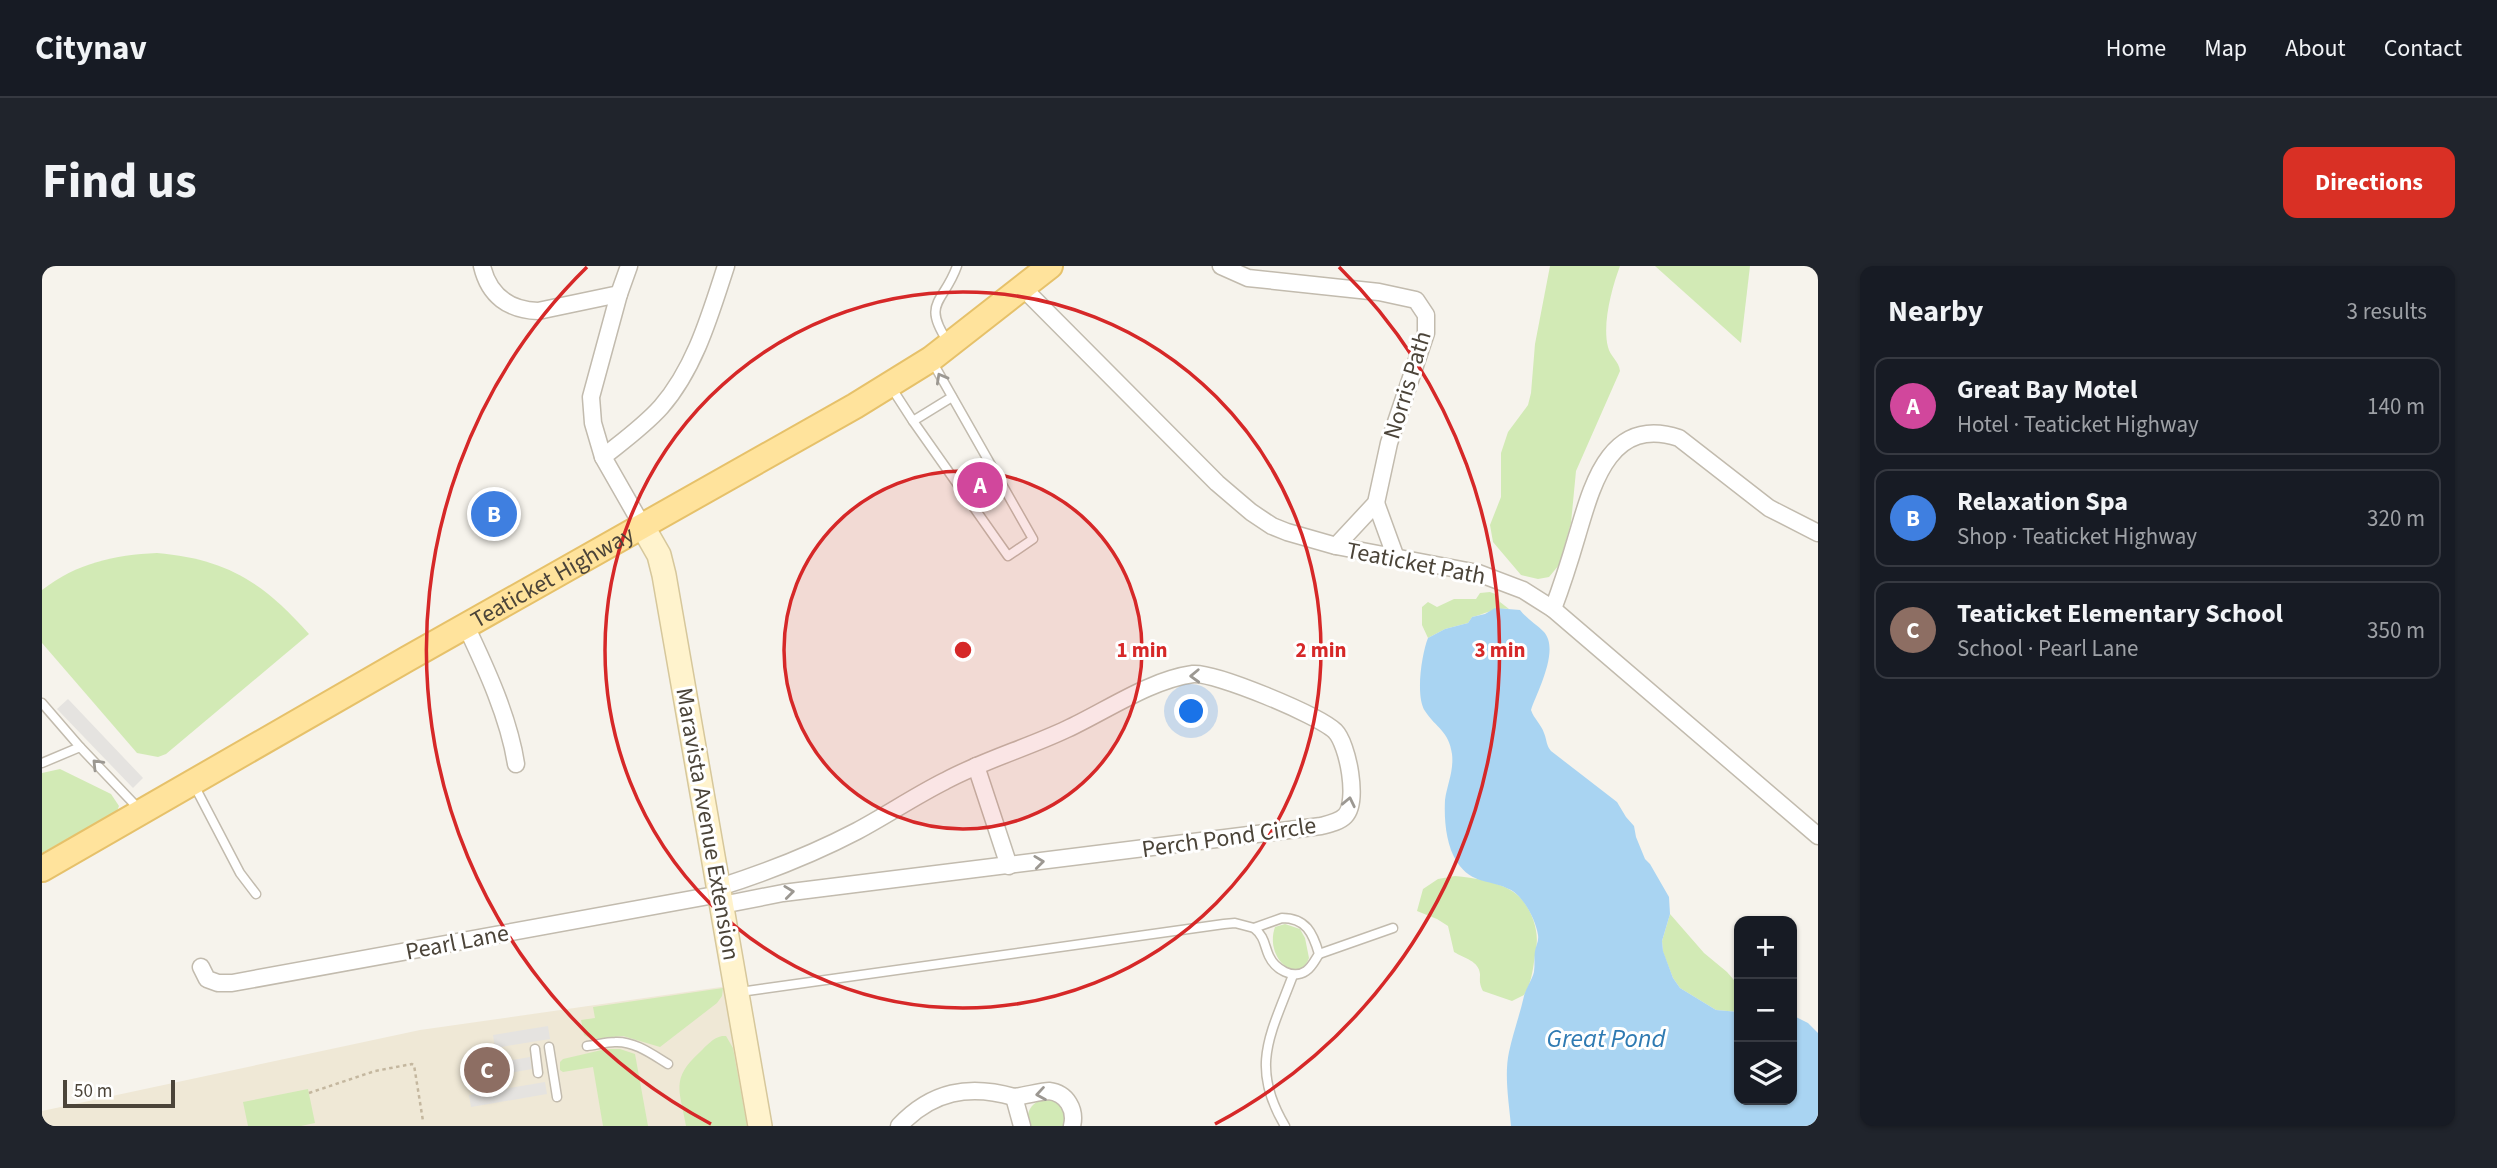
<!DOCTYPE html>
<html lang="en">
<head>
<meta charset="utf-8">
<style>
	:root { --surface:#171b24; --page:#20242c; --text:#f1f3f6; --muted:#9ea1a6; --line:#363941; --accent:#d93025 }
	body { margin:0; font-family:"Source Sans 3",sans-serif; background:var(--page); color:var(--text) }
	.controls { position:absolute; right:21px; bottom:21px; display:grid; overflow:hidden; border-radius:14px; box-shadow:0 2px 5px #0004 }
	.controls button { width:63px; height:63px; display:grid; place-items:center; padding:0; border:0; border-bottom:2px solid var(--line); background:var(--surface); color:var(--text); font:35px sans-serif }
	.scale { position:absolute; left:21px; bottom:18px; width:112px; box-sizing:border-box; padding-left:7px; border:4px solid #4b4439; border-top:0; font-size:19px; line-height:24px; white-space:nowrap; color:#4b4439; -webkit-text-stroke:5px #fff; paint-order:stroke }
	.you { position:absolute; left:1150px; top:446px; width:24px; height:24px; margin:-18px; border:5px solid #fff; border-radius:50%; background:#1a73e8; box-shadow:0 0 0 10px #1a73e833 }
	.badge { display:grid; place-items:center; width:46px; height:46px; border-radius:50%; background:var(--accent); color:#fff; font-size:23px; font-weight:700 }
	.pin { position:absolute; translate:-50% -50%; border:4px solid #fff; box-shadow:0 2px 7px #0006 }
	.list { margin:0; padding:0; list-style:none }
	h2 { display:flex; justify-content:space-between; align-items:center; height:91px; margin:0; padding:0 28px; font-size:30px }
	h2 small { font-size:23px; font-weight:400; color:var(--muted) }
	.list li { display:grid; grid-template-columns:46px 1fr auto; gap:21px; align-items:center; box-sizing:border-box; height:98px; margin:0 14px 14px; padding:0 14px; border:2px solid var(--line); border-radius:14px }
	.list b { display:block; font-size:26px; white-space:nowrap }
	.list p { margin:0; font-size:23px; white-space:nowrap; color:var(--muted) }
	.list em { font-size:23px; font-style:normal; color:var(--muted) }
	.icon { flex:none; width:38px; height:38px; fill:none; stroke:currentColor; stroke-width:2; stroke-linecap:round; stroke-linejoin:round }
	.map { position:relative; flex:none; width:1776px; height:860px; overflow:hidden; border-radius:14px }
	header { display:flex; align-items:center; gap:42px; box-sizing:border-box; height:98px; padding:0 35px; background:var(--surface); border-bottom:2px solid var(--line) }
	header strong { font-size:33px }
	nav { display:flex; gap:38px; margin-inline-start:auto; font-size:24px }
	.intro { display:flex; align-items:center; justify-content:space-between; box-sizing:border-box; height:168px; padding:0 42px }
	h1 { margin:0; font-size:49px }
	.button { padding:18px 32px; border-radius:14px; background:var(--accent); color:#fff; font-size:24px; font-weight:700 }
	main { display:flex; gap:42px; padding:0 42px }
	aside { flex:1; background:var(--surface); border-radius:14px; box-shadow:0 2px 5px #0004 }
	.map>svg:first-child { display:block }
	.education { fill:#efe8d6 }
	.green { fill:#d2eab5 }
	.parking { fill:#e5e3e0 }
	.water { fill:#a9d4f2 }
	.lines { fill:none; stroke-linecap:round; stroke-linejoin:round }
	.lane-casing { stroke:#c2bbae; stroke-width:11 }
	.street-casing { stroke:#c2bbae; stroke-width:19 }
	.secondary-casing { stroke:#d6c79b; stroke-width:26 }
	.primary-casing { stroke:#e6c16a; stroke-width:28 }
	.path { stroke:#c4b79f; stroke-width:2.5; stroke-dasharray:3.5 3.5; stroke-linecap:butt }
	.lane { stroke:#fff; stroke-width:8 }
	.street { stroke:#fff; stroke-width:16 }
	.secondary { stroke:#fff3cd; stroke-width:23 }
	.primary { stroke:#ffe39c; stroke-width:24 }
	.oneway { stroke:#9c9892 }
	.ring { fill:none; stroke:#d62828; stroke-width:3.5 }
	.labels { text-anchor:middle; stroke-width:6; stroke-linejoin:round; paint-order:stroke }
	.street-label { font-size:24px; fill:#4b4439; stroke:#fff }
	.water-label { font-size:26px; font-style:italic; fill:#2e7ab2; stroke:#fff }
	.centre { fill:#d62828; stroke:#fff; stroke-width:3.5 }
	.ring-label { font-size:21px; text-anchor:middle; font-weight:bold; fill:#d62828; stroke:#fff; stroke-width:6; stroke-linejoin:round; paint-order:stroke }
</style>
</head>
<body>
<header>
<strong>Citynav</strong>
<nav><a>Home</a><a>Map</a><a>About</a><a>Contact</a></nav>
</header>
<div class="intro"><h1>Find us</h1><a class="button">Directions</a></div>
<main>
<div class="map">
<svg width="1776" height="860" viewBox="0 0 1776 860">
	<rect width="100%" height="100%" fill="#f6f3ec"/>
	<!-- education -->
	<path class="education" d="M686,720L711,860H0V845L378,764Z"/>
	<!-- green -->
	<g class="green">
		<path d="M1508,0H1578C1570,21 1560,58 1566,81C1568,90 1577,95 1578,105L1534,205L1529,257L1517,299L1507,311L1496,313L1479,309L1451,276L1448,259L1459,231V187L1466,166L1486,139L1489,127L1493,78Z"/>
		<path d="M1613,0H1708L1699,77Z"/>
		<path d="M115,287C184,293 221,316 267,368L124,488L116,491L95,487L0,377V324C35,297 72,289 115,287Z"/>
		<path d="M1448,326L1456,329L1458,336L1467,343C1453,341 1443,348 1430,351L1426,357L1403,363L1386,372L1380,359V341L1386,336L1395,341L1412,333H1434L1438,327Z"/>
		<path d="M18,503L69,528L77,540L75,545L0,587V507Z"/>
		<path d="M1413,610C1432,612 1454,615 1470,625C1488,636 1498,664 1494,683C1491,699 1491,715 1482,729L1470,735L1441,725C1437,717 1438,715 1438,708C1437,695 1422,692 1412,686L1406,660L1395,653L1375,645L1381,623L1396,613Z"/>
		<path d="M1628,648L1662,687L1685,706L1697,720V746L1674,744L1638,722L1631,712L1621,686L1620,675Z"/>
		<path d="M1243,658L1258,663L1263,672L1267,692C1256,721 1222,692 1233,661Z"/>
		<path d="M681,722L680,730L675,737L618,781L581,770L549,773L542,769L539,754L553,752L551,741Z"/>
		<path d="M680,770H684L691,782L705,860H644C638,824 628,813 658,786C665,779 671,772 680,770Z"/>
		<path d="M564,783H578L593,788L606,860H561L551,801L521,806L518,804V796L521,793Z"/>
		<path d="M266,823L273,857L259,860H206L201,836Z"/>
		<path d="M1003,833C1018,835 1026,845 1022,860H987C983,846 989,836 1003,833Z"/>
	</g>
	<!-- parking -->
	<g class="parking">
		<path d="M26,433L101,512L91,522L15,443Z"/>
		<path d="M506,760L508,773L453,782L451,769Z"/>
		<path d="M488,791L490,803L435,813L434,800Z"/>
		<path d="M503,816L505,828L429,841L427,829Z"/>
	</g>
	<!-- water -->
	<path class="water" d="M1453,342L1478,344C1485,353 1494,358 1502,366C1518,384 1495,426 1489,444C1492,453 1499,458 1502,467C1505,474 1504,479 1509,485L1575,536L1584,551L1592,560L1594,571L1603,593L1608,598L1627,631L1628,648L1620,675L1621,685L1631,712L1638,722L1674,744L1697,746V834H1750V749L1766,757L1776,767V860H1469C1467,837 1462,809 1467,786C1471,767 1478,748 1482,730C1484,722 1490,714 1492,706C1493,699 1492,691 1493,685C1494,679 1497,675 1496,669C1494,655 1482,631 1469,624C1448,613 1430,619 1415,596C1404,579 1402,554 1403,534C1405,519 1412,505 1410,488C1407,465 1394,462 1383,445C1373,430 1380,387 1386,372L1403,363L1426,357L1430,351L1443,348Z"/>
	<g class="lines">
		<defs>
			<g id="lane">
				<path d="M906,76C879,36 902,37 915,0"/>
				<path d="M849,121L871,155L966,290L991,273L891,97"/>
				<path d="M871,155L910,131"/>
				<path d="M0,437L38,481"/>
				<path d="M0,497L38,481L97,543"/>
				<path d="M152,519L198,607L214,628"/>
				<path d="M1240,652C1264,652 1271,667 1277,688C1273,694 1270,701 1264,705C1251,714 1233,703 1227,690C1222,679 1223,671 1212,662Z"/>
				<path d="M1277,688L1351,662"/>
				<path d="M698,726L1182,658L1193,657L1212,662"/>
				<path d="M545,780C554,779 564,776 573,776C593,775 611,789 626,798"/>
				<path d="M507,781L515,831"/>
				<path d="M493,783L496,807"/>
				<path d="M1243,860C1207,800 1229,768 1251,709"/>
			</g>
			<g id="street">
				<path d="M440,0C447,30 467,44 496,45L577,28L587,0"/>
				<path d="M1179,0L1206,12L1337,26L1374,34L1384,49V67L1347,177L1334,237L1294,280"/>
				<path d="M981,22L1175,217L1209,246L1230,260L1245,266L1294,280L1436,307L1481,324L1511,343L1776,570"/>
				<path d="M561,191L551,157L549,131L577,28"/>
				<path d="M1334,237L1354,292"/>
				<path d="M601,261L561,191C581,175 602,160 619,141C653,102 668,49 684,0"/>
				<path d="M1511,343C1520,319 1528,294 1535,270C1550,220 1567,149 1637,172L1727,242L1776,267"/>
				<path d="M424,360C444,402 467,452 474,498"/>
				<path d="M934,500L967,600"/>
				<path d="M678,621C725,606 771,588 815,565C845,549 873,530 903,515C942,494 985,482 1025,463C1064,445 1108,414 1151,408C1173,406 1276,449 1293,465C1306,478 1317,536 1303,550C1297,556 1287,558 1279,560L741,627L680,639"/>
				<path d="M159,701L165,713L176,717H190L678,628"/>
				<path d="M857,860C890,825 927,818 972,831"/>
				<path d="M980,860L972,831C982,830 1000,825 1007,825C1025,827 1034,844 1030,860"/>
			</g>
			<path id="secondary" d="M601,261L617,289L622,309L718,860"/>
			<g id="primary">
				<path id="s1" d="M0,603L365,393L813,140L889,93L1008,0"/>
			</g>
		</defs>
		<!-- lane casing -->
		<use href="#lane" class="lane-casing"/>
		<!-- street casing -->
		<use href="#street" class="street-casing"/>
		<!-- secondary casing -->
		<use href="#secondary" class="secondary-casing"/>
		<!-- primary casing -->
		<use href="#primary" class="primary-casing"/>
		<!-- path -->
		<path class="path" d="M267,827L333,805L370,798L372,799L381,855"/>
		<!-- lane -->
		<use href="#lane" class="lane"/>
		<!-- street -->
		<use href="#street" class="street"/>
		<!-- secondary -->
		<use href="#secondary" class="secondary"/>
		<!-- primary -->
		<use href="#primary" class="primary"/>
	</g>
	<!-- one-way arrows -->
	<defs><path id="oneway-chevron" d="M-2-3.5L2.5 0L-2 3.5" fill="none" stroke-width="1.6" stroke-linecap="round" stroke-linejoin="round" transform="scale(1.75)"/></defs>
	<g class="oneway">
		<use href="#oneway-chevron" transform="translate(899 112) rotate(-119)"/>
		<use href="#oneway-chevron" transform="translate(1153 410) rotate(178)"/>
		<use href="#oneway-chevron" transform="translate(55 498) rotate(-134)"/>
		<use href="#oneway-chevron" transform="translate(1307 536) rotate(-78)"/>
		<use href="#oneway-chevron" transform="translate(997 596) rotate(-7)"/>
		<use href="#oneway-chevron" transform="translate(747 626) rotate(-7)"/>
		<use href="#oneway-chevron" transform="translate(999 828) rotate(171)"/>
	</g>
	<!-- distance rings -->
	<circle cx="921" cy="384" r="179" fill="#d62828" fill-opacity=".12"/>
	<g class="ring">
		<circle cx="921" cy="384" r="179"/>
		<circle cx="921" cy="384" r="358"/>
		<path d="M669 858A537 537 0 0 1 545 1M1297 1A537 537 0 0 1 1173 858"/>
	</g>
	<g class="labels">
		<!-- street labels -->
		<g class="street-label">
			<text transform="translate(1365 119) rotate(-73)" y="8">Norris Path</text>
			<text transform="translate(1374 297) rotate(11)" y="8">Teaticket Path</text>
			<text dy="8" stroke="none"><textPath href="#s1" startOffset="588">Teaticket Highway</textPath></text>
			<text transform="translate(666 558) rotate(80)" y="8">Maravista Avenue Extension</text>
			<text transform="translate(1187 571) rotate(-8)" y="8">Perch Pond Circle</text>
			<text transform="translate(415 676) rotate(-11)" y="8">Pearl Lane</text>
		</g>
		<!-- water labels -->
		<g class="water-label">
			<text x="1564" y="781">Great Pond</text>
		</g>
	</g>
	<circle cx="921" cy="384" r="10" class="centre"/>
	<g class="ring-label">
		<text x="1100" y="391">1 min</text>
		<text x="1279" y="391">2 min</text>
		<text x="1458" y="391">3 min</text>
	</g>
</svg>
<div class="controls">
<button>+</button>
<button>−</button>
<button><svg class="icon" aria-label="layers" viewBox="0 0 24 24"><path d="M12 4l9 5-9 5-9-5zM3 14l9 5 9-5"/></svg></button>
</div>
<div class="scale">50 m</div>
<div class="you"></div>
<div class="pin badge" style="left:938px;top:219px;background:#d1479c">A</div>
<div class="pin badge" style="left:452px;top:248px;background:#3f7fe0">B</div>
<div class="pin badge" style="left:445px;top:804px;background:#8d6e63">C</div>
</div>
<aside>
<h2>Nearby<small>3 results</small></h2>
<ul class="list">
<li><span class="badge" style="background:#d1479c">A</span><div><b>Great Bay Motel</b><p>Hotel · Teaticket Highway</p></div><em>140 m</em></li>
<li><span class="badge" style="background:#3f7fe0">B</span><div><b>Relaxation Spa</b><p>Shop · Teaticket Highway</p></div><em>320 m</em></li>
<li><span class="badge" style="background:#8d6e63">C</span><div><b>Teaticket Elementary School</b><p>School · Pearl Lane</p></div><em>350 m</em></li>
</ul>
</aside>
</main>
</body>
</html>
